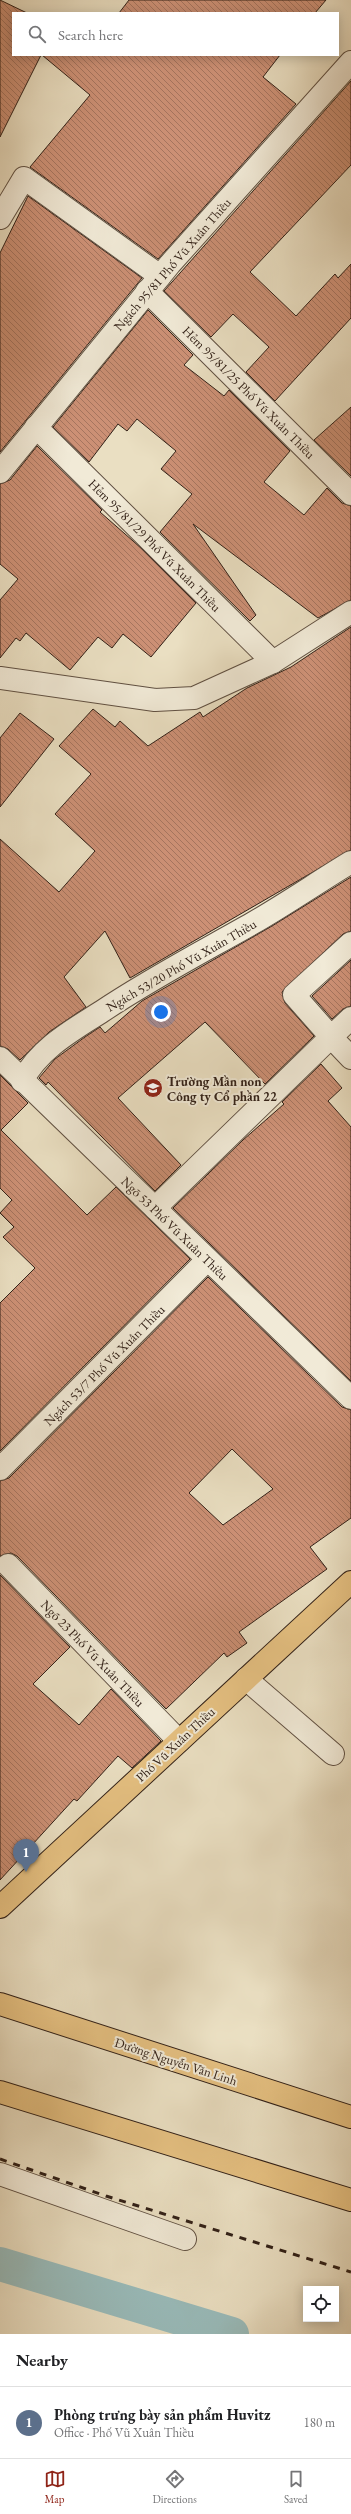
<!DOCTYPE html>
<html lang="en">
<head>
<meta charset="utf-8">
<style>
	:root { --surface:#fff; --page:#f2f2f2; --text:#202124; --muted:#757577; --line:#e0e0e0; --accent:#8f2418 }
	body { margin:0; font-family:"EB Garamond",serif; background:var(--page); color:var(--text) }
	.controls { position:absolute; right:12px; bottom:12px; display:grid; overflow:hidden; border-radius:0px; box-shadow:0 2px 10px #0003 }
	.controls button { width:36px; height:36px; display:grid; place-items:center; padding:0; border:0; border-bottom:1px solid var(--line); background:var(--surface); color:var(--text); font:20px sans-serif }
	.you { position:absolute; left:161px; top:1012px; width:14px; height:14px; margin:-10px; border:3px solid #fff; border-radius:50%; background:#1a73e8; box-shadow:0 0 0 6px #1a73e833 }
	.badge { display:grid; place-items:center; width:26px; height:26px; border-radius:50%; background:var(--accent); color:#fff; font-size:13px; font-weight:700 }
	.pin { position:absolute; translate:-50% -33px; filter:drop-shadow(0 1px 2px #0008) }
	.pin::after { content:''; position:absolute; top:21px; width:14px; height:12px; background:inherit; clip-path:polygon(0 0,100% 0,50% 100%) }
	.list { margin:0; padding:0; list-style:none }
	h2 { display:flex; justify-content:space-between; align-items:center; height:52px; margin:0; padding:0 16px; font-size:17px }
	h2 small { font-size:13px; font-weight:400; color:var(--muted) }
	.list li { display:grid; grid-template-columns:26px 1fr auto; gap:12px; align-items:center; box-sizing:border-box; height:72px; padding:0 16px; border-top:1px solid var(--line) }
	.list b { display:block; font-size:15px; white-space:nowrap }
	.list p { margin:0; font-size:13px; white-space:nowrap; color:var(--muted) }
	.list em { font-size:13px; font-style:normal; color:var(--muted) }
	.icon { flex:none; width:22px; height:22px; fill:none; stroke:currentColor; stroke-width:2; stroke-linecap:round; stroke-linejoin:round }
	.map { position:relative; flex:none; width:351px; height:2334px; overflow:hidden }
	.search { position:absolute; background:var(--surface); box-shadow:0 2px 10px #0003; left:12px; right:12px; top:12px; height:44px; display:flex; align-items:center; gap:10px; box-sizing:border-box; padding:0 14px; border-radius:0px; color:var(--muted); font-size:15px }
	.sheet { height:124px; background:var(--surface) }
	nav { display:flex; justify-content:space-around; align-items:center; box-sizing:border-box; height:56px; border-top:1px solid var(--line); background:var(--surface); font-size:11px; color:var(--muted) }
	nav a { display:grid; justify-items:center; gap:2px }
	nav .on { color:var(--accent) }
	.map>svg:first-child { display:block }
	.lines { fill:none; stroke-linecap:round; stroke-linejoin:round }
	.canal { stroke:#99bbba; stroke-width:34 }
	.building { fill:url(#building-back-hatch); stroke:#322118; fill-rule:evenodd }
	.minor-casing { stroke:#605042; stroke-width:24 }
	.major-casing { stroke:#322118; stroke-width:24 }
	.highway-casing { stroke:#322118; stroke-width:24 }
	.minor { stroke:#f1ead7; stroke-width:22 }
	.major { stroke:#e5c081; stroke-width:22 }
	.highway { stroke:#e5c081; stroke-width:22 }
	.rail { stroke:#322118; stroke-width:3; stroke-dasharray:7 7; stroke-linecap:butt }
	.labels { text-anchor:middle; stroke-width:4; stroke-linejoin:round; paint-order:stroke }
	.street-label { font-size:13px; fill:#322118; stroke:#f1ead7 }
	.poi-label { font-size:13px; font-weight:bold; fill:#322118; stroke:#f1ead7; text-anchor:start }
</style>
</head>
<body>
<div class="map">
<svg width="351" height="2334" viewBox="0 0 351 2334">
	<defs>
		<pattern id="building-back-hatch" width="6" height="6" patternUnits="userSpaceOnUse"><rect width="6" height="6" fill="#cc9075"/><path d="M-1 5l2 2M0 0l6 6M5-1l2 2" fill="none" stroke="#a6755f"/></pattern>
	</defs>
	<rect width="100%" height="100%" fill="#eadfc2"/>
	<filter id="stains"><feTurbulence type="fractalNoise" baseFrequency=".005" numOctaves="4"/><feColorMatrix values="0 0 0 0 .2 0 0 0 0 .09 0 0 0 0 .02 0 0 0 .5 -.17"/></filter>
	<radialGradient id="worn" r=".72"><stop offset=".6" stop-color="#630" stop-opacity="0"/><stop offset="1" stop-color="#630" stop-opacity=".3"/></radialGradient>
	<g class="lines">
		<!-- canal -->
		<path class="canal" d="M0,2264L232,2334"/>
	</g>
	<!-- building -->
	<g class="building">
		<path d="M0,0L27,13H13V55H41L0,137Z"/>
		<path d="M129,0H326L315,13H119Z"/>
		<path d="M42,55H280L263,77L296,104L158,259L30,167L90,95Z"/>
		<path d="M351,81V165L250,272L296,316L335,274L338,278L351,264V318L275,401L246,372L269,347L233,314L211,337L164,291Z"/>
		<path d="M28,196L142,278L0,452V253Z"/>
		<path d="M148,310L193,355L184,365L224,396L229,390L290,451L264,482L304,515L327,488L342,503L351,506V600L318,618L193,524L256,615L250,621L160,532L192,494L161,469L176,451L137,419L127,431L118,424L89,462L53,427Z"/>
		<path d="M351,407V476L314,440Z"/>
		<path d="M37,446L102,510L100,512L141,548L196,603L151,657L123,634L112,648L98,637L70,670L26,633L20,641L16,638L0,658V600L18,579L0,564V484L10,480Z"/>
		<path d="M351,627V850L130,978L105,931L64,977L86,1007L49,1032L20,1060L8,1049L0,1046V839L59,892L95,851L55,814L91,774L59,746L93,709L115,727L120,721L148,746L200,712L203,717L247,688L291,667Z"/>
		<path d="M20,713L54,739L0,807V738Z"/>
		<path d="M351,877V931L343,934L282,992L285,1003L314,1036L265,1084L205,1022L118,1098L181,1165L155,1191L48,1082L46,1085L39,1078L55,1059L85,1037L100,1027L105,1033L142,1001L272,926Z"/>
		<path d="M351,960V1006L343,1009L332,1019L312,996Z"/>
		<path d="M321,1064L342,1088L328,1101L351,1127V1381L173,1208L243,1140L284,1104L282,1102Z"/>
		<path d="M0,1075L28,1103L1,1130L87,1215L116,1187L190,1259L0,1451V1303L35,1268L3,1237L14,1227L0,1213L12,1200L0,1188Z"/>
		<path d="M208,1277L342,1407L351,1410V1518L310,1547L327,1569L239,1632L247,1643L227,1657L224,1653L166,1709L17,1556L11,1553L0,1556V1481L9,1478ZM232,1449L273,1489L223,1525L189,1493Z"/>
		<path d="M0,1575L70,1647L33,1684L79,1725L111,1689L161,1741L132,1768L118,1756L77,1801L74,1799L0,1880Z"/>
	</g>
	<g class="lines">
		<defs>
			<g id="minor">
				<path d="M0,218L24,178L160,276"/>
				<path d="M147,291L351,494"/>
				<path d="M36,427L273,662"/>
				<path d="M0,472L170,264L351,62"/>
				<path d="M0,678L155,700L194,698L273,662L351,612"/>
				<path d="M351,943L294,995L331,1037L351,1018"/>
				<path d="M0,1058L351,1398"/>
				<path d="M22,1081C39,1049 71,1031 101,1012C150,979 202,952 253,923C286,904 318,882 351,862"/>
				<path d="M155,1208L331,1037L351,1058"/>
				<path d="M0,1469L207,1260"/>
				<path d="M8,1565L179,1741"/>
				<path d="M246,1679L333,1754"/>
				<path d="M0,2174L185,2239"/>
			</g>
			<path id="major" d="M0,1907L351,1582"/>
			<g id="highway">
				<path d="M0,2004L351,2117"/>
				<path d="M0,2092L351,2200"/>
			</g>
		</defs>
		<!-- minor casing -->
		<use href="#minor" class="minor-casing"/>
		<!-- major casing -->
		<use href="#major" class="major-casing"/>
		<!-- highway casing -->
		<use href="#highway" class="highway-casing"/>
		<!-- minor -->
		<use href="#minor" class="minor"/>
		<!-- major -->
		<use href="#major" class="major"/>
		<!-- highway -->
		<use href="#highway" class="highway"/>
		<!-- rail -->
		<path class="rail" d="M0,2159L106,2196L351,2272"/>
	</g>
	<!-- icons -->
	<defs>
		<symbol id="school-disc" viewBox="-11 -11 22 22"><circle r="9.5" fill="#8f2418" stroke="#f1ead7"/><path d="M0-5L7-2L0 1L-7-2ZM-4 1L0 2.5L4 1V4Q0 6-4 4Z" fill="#fff"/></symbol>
	</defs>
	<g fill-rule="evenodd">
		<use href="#school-disc" x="142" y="1077" width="22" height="22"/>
	</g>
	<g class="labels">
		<!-- street labels -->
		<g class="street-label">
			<text transform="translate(172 264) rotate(-49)" y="5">Ngách 95/81 Phố Vũ Xuân Thiều</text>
			<text transform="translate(249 392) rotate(45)" y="5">Hẻm 95/81/25 Phố Vũ Xuân Thiều</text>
			<text transform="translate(155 545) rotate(45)" y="5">Hẻm 95/81/29 Phố Vũ Xuân Thiều</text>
			<text transform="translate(181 965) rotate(-30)" y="5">Ngách 53/20 Phố Vũ Xuân Thiều</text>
			<text transform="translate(175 1228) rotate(44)" y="5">Ngõ 53 Phố Vũ Xuân Thiều</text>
			<text transform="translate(104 1365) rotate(-45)" y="5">Ngách 53/7 Phố Vũ Xuân Thiều</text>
			<text transform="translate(93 1653) rotate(46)" y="5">Ngõ 23 Phố Vũ Xuân Thiều</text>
			<text transform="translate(175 1744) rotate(-43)" y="5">Phố Vũ Xuân Thiều</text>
			<text transform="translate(176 2061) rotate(18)" y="5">Đường Nguyễn Văn Linh</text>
		</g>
		<!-- poi labels -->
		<g class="poi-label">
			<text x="167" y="1086">Trường Mần non<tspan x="167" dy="15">Công ty Cổ phần 22</tspan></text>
		</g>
	</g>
	<rect width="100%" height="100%" filter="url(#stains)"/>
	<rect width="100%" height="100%" fill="url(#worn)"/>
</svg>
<div class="controls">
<button><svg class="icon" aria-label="locate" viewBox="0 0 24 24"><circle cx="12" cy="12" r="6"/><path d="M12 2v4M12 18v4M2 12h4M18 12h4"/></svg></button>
</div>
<div class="you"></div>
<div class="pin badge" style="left:26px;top:1872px;background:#5c6f8a">1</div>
<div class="search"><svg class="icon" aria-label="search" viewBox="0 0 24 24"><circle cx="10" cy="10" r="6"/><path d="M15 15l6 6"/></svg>Search here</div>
</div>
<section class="sheet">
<h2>Nearby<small></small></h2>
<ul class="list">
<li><span class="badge" style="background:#5c6f8a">1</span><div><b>Phòng trưng bày sản phẩm Huvitz</b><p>Office · Phố Vũ Xuân Thiều</p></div><em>180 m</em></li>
</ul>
</section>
<nav>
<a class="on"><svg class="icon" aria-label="map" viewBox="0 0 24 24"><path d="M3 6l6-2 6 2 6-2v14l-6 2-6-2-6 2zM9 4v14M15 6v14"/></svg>Map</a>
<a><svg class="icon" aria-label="directions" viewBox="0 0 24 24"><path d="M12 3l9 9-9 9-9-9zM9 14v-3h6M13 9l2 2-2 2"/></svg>Directions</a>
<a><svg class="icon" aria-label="saved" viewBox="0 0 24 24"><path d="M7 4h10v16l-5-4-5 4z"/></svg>Saved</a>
</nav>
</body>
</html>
